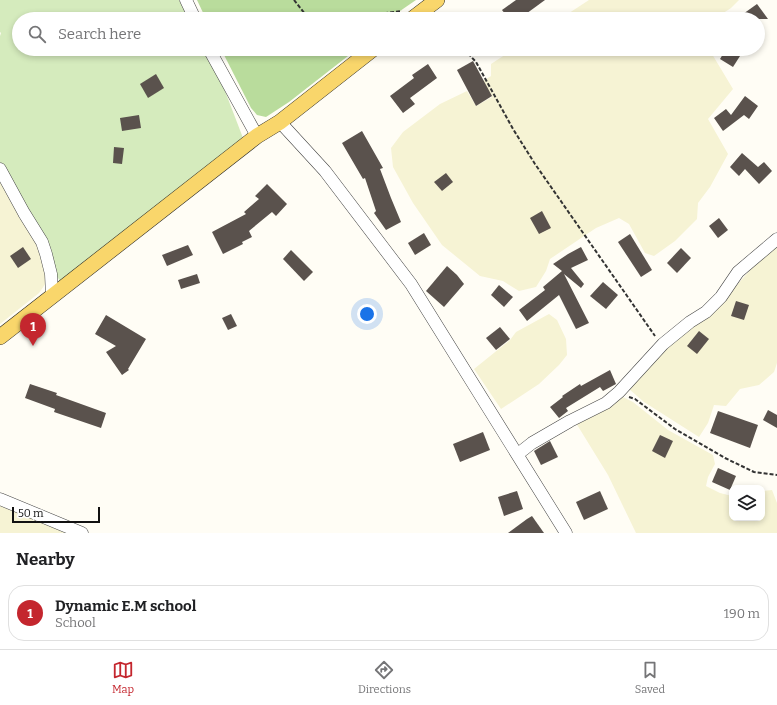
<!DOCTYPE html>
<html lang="en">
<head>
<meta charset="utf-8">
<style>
	:root { --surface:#fff; --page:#f2f2f2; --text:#202124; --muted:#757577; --line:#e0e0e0; --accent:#c4262e }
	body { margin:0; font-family:Bitter,serif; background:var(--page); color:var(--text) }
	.controls { position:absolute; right:12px; bottom:12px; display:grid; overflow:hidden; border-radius:8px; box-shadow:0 2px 6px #0003 }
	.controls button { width:36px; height:36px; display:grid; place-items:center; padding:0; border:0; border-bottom:1px solid var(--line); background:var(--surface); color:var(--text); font:20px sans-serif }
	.scale { position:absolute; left:12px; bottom:10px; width:88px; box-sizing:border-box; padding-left:4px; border:2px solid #111; border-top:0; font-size:11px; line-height:14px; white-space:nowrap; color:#111; -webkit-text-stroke:3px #fff; paint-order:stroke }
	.you { position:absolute; left:367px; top:314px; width:14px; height:14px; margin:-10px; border:3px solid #fff; border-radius:50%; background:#1a73e8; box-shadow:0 0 0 6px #1a73e833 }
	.badge { display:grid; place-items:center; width:26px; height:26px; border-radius:50%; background:var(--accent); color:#fff; font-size:13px; font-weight:700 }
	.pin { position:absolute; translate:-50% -33px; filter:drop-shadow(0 1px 2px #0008) }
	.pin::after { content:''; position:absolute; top:21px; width:14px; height:12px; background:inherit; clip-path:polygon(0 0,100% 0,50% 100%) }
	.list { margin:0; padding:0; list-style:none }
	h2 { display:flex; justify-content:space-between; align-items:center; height:52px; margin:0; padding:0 16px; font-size:17px }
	h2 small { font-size:13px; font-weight:400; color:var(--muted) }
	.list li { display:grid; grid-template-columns:26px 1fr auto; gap:12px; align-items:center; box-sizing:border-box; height:56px; margin:0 8px 8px; padding:0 8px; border:1px solid var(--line); border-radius:16px }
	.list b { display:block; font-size:15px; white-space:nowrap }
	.list p { margin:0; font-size:13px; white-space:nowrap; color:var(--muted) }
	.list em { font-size:13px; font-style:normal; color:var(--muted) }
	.icon { flex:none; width:22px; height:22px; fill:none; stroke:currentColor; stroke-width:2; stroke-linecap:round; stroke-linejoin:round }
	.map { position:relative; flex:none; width:777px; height:533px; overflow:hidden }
	.search { position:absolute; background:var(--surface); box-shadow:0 2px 6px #0003; left:12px; right:12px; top:12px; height:44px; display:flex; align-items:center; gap:10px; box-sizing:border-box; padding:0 14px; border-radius:22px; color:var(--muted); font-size:15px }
	.sheet { height:116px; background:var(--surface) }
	nav { display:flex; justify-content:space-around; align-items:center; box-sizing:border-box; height:56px; border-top:1px solid var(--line); background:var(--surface); font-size:11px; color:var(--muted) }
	nav a { display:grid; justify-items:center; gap:2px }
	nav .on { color:var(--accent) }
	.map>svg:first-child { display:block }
	.farmland { fill:#f6f3d4 }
	.green { fill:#d5ebbd }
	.forest { fill:#b9dc9c }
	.building { fill:#5a524d }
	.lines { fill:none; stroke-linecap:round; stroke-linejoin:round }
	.minor-casing { stroke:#444; stroke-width:13 }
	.major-casing { stroke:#222; stroke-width:16 }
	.path { stroke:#333; stroke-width:2; stroke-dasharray:4 2; stroke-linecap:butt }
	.minor { stroke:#fff; stroke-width:12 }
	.major { stroke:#f9d66b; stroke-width:15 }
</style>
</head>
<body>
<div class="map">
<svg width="777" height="533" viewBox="0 0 777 533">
	<rect width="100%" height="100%" fill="#fffdf5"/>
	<!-- farmland -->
	<g class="farmland">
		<path d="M589,0H739L731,8L714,19H560Z"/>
		<path d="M514,49H709L733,89L708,119L728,154L710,187L698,203L697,219L675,241L654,256L645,253L629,224L619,218L596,228L550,259L546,271L536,287L519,291L503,281L480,276L442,245L413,203L393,167L391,148L403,132L440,104L467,91L476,106L492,97L483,81L491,76V64Z"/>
		<path d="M0,176L45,260L46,283L39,293L0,324Z"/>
		<path d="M777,243V363L774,372L759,385L740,389L726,406L714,405L708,423L699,437L644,402L629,389L670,343L728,295L760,259Z"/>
		<path d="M549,314L557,320L566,339L567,355L559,365L539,384L501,409L474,369L510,340L516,332Z"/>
		<path d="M621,396L633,402L668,430L713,455L715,464L708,477L706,486L720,493L732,496V518H762V491L772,490L777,503V533H636L608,475L576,423Z"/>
		<path d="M0,505L70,533H0Z"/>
	</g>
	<!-- green -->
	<path class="green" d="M0,0H179L189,19H19V49H204L225,91L243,138L60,281L56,275L44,241L0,162V36L1,33L0,32Z"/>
	<!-- forest -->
	<g class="forest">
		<path d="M197,0H416L400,11L392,19H206Z"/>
		<path d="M221,49H357L289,102L266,117L257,115L251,108Z"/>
	</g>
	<!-- building -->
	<g class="building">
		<path d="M516,0H545L519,19H509L502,10Z"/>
		<path d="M757,4L768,19H736Z"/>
		<path d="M726,49H729L740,56L733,67L720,59Z"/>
		<path d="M473,61L492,96L476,106L457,70Z"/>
		<path d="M428,64L437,78L410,98L415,104L403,113L390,96L414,78L412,75Z"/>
		<path d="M156,74L164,88L148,98L140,84Z"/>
		<path d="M745,96L758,106L749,119L744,115L723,131L714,118L726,109L731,115Z"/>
		<path d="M139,115L141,128L122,131L120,118Z"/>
		<path d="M362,131L383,168L380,169L391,198L401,222L386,230L374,213L376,211L365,178L363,179L342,143Z"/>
		<path d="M114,147L124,148L122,164L113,163Z"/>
		<path d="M742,153L758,167L764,162L772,171L759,184L745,169L739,176L730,167Z"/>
		<path d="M446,173L453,182L442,191L434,182Z"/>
		<path d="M267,184L287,204L276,216L272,212L249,231L252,237L242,242L243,244L223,254L212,232L246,214L244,212L259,199L255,196Z"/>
		<path d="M542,211L551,228L539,234L530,218Z"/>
		<path d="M719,218L728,230L718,238L709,226Z"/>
		<path d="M424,233L431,245L415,255L408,243Z"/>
		<path d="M630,234L652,270L641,277L618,242Z"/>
		<path d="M188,245L193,255L167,266L162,255Z"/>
		<path d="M23,247L31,259L18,268L10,256Z"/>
		<path d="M581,247L588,260L571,268L584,284L581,288L564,274L589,323L576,329L559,295L527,321L519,310L545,290L543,287L562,271L553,264L568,254Z"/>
		<path d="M681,248L691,258L677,273L667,263Z"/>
		<path d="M291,250L313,272L304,281L283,259Z"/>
		<path d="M447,266L457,275L464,284L444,307L426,291Z"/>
		<path d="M197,274L200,283L181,289L178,280Z"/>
		<path d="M603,282L618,295L606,309L590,296Z"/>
		<path d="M499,285L513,297L504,307L491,295Z"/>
		<path d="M736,301L749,305L744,320L731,316Z"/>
		<path d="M231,314L237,326L228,330L222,318Z"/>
		<path d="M106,315L146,339L128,369L129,370L122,375L106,352L116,346L95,334Z"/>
		<path d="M500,327L510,339L496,350L486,338Z"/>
		<path d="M699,331L709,339L697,354L687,346Z"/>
		<path d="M610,370L616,384L603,391L600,387L566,408L568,411L559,418L550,407L563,397L562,396L580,384L581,386Z"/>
		<path d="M30,384L57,393L56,395L106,413L101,428L54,412L55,409L25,398Z"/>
		<path d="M768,410L777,415V428L763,420Z"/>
		<path d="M718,411L758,425L750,448L710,433Z"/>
		<path d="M483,432L490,450L460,462L453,444Z"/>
		<path d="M660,435L673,441L665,458L652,451Z"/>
		<path d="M550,441L558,457L541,465L534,451Z"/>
		<path d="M718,468L736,476L730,490L712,482Z"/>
		<path d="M517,491L523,509L504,516L498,497Z"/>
		<path d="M600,491L608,509L584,520L576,502Z"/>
		<path d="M532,516L544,533H508L527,519Z"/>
	</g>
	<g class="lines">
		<defs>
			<g id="minor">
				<path d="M186,0L195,19"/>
				<path d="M209,49L257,136"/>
				<path d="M280,122L325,171L411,284L566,533"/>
				<path d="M0,169L24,213L42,242L46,254L51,274L52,296"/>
				<path d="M518,454L532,443L570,421L606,403L619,392L663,344L690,322L706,312L721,297L738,272L777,239"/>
				<path d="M0,499L82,533"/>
			</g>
			<g id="major">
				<path d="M412,19L437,0"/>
				<path d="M0,337L257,136L280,122L373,49"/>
			</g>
		</defs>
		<!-- minor casing -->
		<use href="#minor" class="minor-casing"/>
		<!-- major casing -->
		<use href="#major" class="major-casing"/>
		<!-- path -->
		<g class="path">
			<path d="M294,0L309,19"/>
			<path d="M367,19L386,13L402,11"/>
			<path d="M464,49L476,62L513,129L535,164L655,336"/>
			<path d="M629,397L635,399L675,429L725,458L754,472L777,475"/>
		</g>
		<!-- minor -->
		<use href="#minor" class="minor"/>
		<!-- major -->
		<use href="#major" class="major"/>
	</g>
</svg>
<div class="controls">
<button><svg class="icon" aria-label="layers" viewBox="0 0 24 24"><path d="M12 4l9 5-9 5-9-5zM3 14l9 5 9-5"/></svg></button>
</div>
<div class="scale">50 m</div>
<div class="you"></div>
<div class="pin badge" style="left:33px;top:346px">1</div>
<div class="search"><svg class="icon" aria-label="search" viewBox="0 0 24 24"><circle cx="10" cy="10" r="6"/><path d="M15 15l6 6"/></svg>Search here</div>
</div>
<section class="sheet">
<h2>Nearby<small></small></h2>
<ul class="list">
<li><span class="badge">1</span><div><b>Dynamic E.M school</b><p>School</p></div><em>190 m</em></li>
</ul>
</section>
<nav>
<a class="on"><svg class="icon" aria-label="map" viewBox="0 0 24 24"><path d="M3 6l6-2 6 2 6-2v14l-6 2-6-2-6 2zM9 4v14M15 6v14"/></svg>Map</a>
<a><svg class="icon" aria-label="directions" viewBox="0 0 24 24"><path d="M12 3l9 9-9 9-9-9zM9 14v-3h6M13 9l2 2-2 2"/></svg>Directions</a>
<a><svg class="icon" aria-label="saved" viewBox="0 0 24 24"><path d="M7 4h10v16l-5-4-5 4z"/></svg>Saved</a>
</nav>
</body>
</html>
